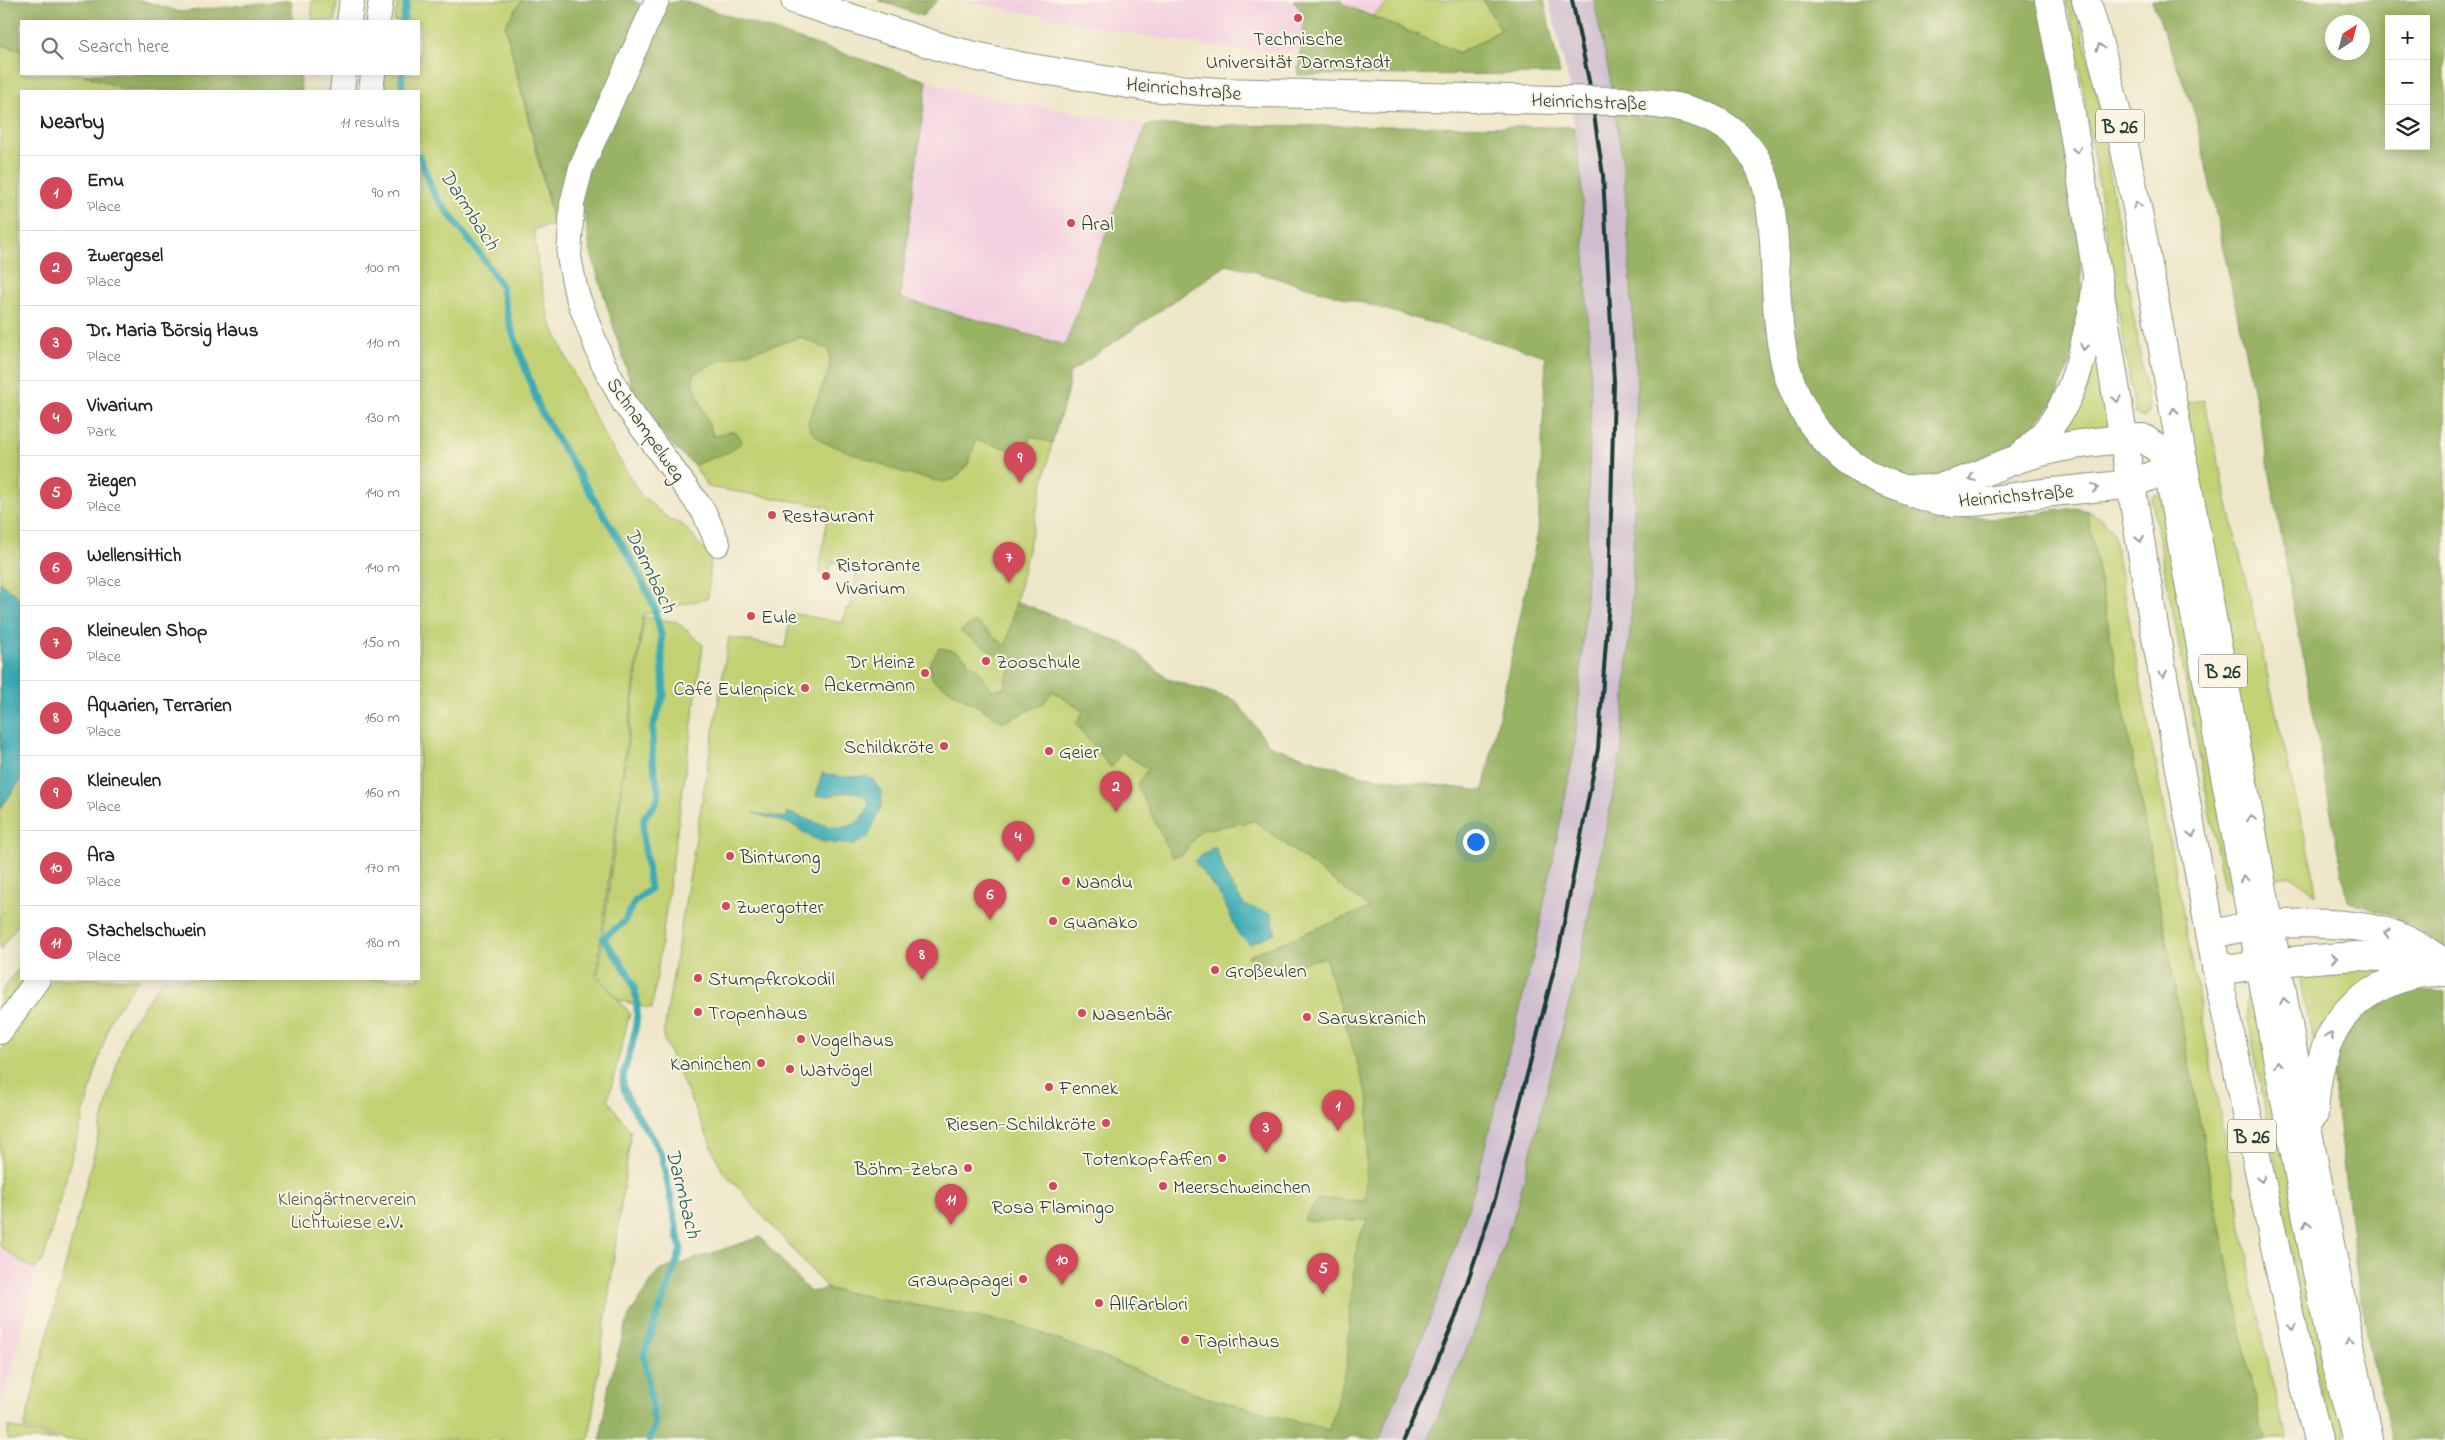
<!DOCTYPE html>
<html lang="en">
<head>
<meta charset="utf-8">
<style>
	:root { --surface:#fff; --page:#f6f6f6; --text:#202124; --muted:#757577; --line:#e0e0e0; --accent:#d1495b }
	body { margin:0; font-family:"Indie Flower",sans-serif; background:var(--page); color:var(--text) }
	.controls { position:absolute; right:15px; top:15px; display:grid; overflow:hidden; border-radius:0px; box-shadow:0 2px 12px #0003 }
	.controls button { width:45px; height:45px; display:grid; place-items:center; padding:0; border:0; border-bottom:1px solid var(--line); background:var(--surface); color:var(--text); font:25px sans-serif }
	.compass { position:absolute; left:2325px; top:15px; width:45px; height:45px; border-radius:50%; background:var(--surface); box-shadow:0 2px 12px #0003; rotate:36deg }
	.you { position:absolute; left:1475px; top:841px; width:18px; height:18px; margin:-12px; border:4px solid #fff; border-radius:50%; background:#1a73e8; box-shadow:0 0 0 8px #1a73e833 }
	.badge { display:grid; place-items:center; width:32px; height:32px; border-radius:50%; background:var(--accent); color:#fff; font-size:16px; font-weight:700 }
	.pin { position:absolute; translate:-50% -41px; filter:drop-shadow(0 1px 2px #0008) }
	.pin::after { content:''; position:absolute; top:26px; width:18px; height:15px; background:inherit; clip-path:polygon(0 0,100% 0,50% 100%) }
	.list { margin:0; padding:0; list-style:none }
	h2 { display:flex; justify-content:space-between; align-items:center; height:65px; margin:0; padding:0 20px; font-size:21px }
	h2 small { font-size:16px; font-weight:400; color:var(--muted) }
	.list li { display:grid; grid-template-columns:32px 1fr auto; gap:15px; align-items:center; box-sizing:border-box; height:75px; padding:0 20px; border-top:1px solid var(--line) }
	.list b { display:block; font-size:19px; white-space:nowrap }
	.list p { margin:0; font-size:16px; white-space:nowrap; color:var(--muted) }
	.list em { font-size:16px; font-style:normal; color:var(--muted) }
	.icon { flex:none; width:28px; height:28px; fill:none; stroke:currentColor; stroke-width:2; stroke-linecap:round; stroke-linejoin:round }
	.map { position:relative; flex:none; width:2445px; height:1440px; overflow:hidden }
	.search { position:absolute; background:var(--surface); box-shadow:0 2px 12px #0003; left:20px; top:20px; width:400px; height:55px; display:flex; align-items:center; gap:12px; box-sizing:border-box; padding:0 18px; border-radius:0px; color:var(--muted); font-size:19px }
	.panel { position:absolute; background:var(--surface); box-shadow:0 2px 12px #0003; left:20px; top:90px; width:400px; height:890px; border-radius:0px }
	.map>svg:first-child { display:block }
	.built { fill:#f3cfe0 }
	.industrial { fill:#cfbdcf }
	.green { fill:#c2d173; stroke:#708754 }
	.forest { fill:#99b365; stroke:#5c784c; fill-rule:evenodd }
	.water { fill:#3aabb4; stroke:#2c7474 }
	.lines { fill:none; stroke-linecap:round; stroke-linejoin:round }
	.stream { stroke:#3aabb4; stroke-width:7 }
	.street-casing { stroke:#86927e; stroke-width:26 }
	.secondary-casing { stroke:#86927e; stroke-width:30 }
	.primary-casing { stroke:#86927e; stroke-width:30 }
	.highway-casing { stroke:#86927e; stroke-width:30 }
	.street { stroke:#fff; stroke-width:24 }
	.secondary { stroke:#fff; stroke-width:28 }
	.primary { stroke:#fff; stroke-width:28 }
	.highway { stroke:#fff; stroke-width:28 }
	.rail { stroke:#1f3d34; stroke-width:4 }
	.secondary-bridge-casing { stroke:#86927e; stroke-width:30; stroke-linecap:butt }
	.secondary-bridge { stroke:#fff; stroke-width:28 }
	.oneway { stroke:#8f9e9a }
	.poi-dot { fill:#d1495b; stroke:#fcf5e5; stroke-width:2 }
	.labels { text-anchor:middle; stroke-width:4; stroke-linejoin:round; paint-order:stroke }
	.shield { fill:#fcf5e5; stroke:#617469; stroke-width:1 }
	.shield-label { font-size:19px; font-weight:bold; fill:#1f3d34 }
	.poi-label { font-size:20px; fill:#1f3d34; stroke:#fcf5e5; text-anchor:start }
	.street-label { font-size:20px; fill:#1f3d34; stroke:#fcf5e5 }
	.park-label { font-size:20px; fill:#405b41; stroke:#fcf5e5 }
	.water-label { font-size:21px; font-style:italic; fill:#275e5a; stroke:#fcf5e5 }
</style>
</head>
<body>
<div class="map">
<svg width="2445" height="1440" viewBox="0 0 2445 1440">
	<rect width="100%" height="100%" fill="#fcf5e5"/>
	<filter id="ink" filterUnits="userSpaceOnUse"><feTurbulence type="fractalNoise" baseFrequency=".02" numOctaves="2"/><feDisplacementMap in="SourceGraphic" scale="10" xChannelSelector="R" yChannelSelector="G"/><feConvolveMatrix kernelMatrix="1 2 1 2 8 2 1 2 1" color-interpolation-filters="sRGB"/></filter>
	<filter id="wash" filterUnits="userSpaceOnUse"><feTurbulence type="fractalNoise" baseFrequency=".0096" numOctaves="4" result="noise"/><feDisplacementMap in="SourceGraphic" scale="20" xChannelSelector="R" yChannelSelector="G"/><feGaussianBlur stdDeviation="1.12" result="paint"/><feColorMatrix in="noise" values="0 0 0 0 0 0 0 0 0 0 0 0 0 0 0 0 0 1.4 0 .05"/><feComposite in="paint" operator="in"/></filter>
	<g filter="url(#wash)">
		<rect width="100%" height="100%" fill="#ede6c8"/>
		<!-- built -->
		<g class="built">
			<path d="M962,0H1542L1551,51L1236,50L1138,35Z"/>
			<path d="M927,81L973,95L1146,125L1065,346L900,299Z"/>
			<path d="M0,1247L37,1273L0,1412Z"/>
		</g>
		<!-- industrial -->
		<path class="industrial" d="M1549,0H1594L1610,78L1624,172L1637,384L1632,602L1621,753L1580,959L1518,1203L1477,1324L1428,1440H1379L1434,1308L1474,1190L1535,949L1575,746L1586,599L1591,382L1581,175L1567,74Z"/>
		<!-- green -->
		<g class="green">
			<path d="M312,0H337L335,21H312Z"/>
			<path d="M398,0H522L505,25L554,225L534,229L538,268L549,319L584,397L603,433L641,495L671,521L682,524L711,557L708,598L643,615L596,976L630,1013L608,1100L631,1132L589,1440H66L24,1428L116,1067L128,1028L163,979H419V91H383L386,74H419V21H394Z"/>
			<path d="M1392,0H1483L1501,30L1460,53L1372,16Z"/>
			<path d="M2066,0H2075L2097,98L2149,409L2147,415L2143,418L2138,416L2135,412L2074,33Z"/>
			<path d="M0,44L21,51V74H82L133,91H21V920L0,950Z"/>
			<path d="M681,299L1069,386L1052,443L1006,647L1499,962L1350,1436L1205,1397L1017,1324L828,1289L722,1170L663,1037L729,637L785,648L791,613L843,623L846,608L850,609L858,567L832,562L829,575L819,573L829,507L708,487L694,465Z"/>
			<path d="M2098,353L2110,429L2062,434L2085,394Z"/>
			<path d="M2204,400L2313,872L2316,895L2291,876L2270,879L2184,403Z"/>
			<path d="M2160,493L2235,892H2227L2224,888L2152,501L2153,496Z"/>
			<path d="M2087,511L2103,519L2113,533L2230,1168L2271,1377L2287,1440H2265L2251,1382L2209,1172Z"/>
			<path d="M644,617L677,622L703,645L652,1009L619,1000L598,975Z"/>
			<path d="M21,965V979H23L0,1012V994Z"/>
			<path d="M2357,967L2403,970L2314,1048L2299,971Z"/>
			<path d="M53,979H139L112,1016L99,1058L43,1261L34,1270L0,1246V1053Z"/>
			<path d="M2253,994L2347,1440H2333L2314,1367L2296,1276L2245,1002L2248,995Z"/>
			<path d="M8,1426L58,1440H8Z"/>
		</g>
		<!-- forest -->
		<g class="forest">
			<path d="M0,0H141L180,12L291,0L293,21H21V51L0,44Z"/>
			<path d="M522,0H632L650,9L681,0L927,81L900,298L1065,345L1146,125L1574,127L1581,175L1591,382L1586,599L1575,746L1535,949L1474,1190L1434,1308L1379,1440L1350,1436L1348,1440H600L609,1384L629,1316L658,1271L760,1237L810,1292L828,1289L1017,1324L1205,1397L1329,1430L1347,1363L1352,1284L1358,1239L1368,1220L1303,1221L1318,1199L1365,1201L1369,1102L1325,957L1256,976L1248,956L1369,908L1255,821L1201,830L1182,855L1172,857L1137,785L1148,769L1122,752L1111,768L1076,724L1083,711L1052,691L1043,704L1004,722L933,680L929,665L939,648L956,651L967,659V664L976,667L992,690L1005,688L1006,678L1013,666L960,631L976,622L1006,646L1016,601L1129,646L1168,679L1235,700L1270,746L1363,776L1483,791L1538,532L1546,356L1228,264L1069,373V386L1052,443L1030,436L1026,454L976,440L968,464L955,479L943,482L907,474L823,442L810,430L808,421L830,368L829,350L801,337L717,362L694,373L693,384L713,435L716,436L730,431L738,434L742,442L731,451L694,465L673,446L651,419L633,390L590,250L585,213L554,225L537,151L505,25Z"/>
			<path d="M878,0H938L922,16Z"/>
			<path d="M1293,0H1340L1345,5L1460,53L1501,30L1483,0H1544L1560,74L1298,75L1304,14Z"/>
			<path d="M1594,0H2049L2069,102L2083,306L2069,365L2052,405L2010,451L1987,461L1950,469L1936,488L1911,503L1946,516L1995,519L2075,508L2087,511L2209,1172L2251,1382L2265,1440H1428L1477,1324L1518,1203L1580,959L1621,753L1632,602L1637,384L1624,172L1610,78Z"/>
			<path d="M2152,0H2445V949L2401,919L2347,901L2265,446L2195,114ZM2389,19H2426V146H2389ZM2332,22H2362V52H2332Z"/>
			<path d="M82,74H300L301,91H130Z"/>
			<path d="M2414,990L2445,992V1440H2393L2371,1355L2355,1262L2333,1078L2332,1059L2336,1048L2362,1011L2398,991Z"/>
		</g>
		<!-- water -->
		<g class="water">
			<path d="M0,583L21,598V780L1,808Z"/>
			<path d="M822,773L842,777L866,776L873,780L881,791L882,804L868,837L854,845L824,842L810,837L793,825L753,813L786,818L787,812C816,822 858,845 869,802C855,781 837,800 816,796Z"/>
			<path d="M1215,846L1227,878L1244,905L1272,914L1275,933L1250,944L1239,935L1222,898L1194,861Z"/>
		</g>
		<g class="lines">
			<!-- stream -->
			<g class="stream">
				<path d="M403,21L407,0"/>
				<path d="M402,74V91"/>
				<path d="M419,156L434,194L486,262L501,286L509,322L541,412L635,566L653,604L661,634L664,695L653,726L652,758L659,794L656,803L644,817L643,835L650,889L635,901L624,922L603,938C635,981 644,991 632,1045C629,1057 623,1071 623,1082C623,1100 654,1137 662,1156L681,1250L644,1354L655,1425L649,1440"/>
			</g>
		</g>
	</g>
	<g filter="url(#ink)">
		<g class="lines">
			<defs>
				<g id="street">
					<path d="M657,0L581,168L572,204L569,257L576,292L602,361L624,403L704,512L718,544"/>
					<path d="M349,21L352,0"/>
					<path d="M378,21L381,0"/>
					<path d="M342,91L344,74"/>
					<path d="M371,91L373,74"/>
					<path d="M0,1032L38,979"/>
				</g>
				<g id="secondary">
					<path d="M795,0L953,51L1019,66L1147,87L1219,92L1558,100"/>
					<path d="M1624,101C1667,104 1711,108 1742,141C1769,168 1771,206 1774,241C1776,278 1776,317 1783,353C1793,410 1833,463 1887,483C1905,489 1924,499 1942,501C1973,505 2004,498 2035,494C2067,490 2099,488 2131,484"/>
					<path d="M2020,457C2062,424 2076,384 2087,334C2091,317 2096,301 2096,284"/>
					<path d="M1904,489C1953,493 1975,473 2018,459C2058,445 2101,440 2143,438L2161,451L2168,469L2317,1272L2335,1363L2357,1440"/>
					<path d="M2212,936C2249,919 2353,920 2392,934C2411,940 2429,952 2445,964"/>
					<path d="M2216,966L2232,969L2277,962L2356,956L2407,958L2433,964"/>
				</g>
				<g id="primary">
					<path d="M2049,0L2069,102L2154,626L2216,966"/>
					<path d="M2086,0C2132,149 2154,303 2182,456C2225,688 2270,920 2312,1153"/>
					<path d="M2131,484L2168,469L2183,459"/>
					<path d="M2314,1114C2317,1060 2329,1011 2382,986C2402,976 2422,971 2445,972"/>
				</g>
				<g id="highway">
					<path d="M2216,966L2301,1370L2318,1440"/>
					<path d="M2312,1153L2369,1440"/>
				</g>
			</defs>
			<!-- street casing -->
			<use href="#street" class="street-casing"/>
			<!-- secondary casing -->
			<use href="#secondary" class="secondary-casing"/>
			<!-- primary casing -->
			<use href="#primary" class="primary-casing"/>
			<!-- highway casing -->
			<use href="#highway" class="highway-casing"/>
			<!-- street -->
			<use href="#street" class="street"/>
			<!-- secondary -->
			<use href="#secondary" class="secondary"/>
			<!-- primary -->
			<use href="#primary" class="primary"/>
			<!-- highway -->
			<use href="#highway" class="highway"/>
			<!-- rail -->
			<path class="rail" d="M1404,1440L1456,1316L1496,1196L1558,954L1598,749L1609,601L1614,382L1603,175L1589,81L1572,0"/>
			<defs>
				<path id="secondary-bridge" d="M1558,100L1624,101"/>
			</defs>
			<!-- secondary-bridge casing -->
			<use href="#secondary-bridge" class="secondary-bridge-casing"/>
			<!-- secondary-bridge -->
			<use href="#secondary-bridge" class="secondary-bridge"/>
		</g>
		<!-- one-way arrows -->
		<defs><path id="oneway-chevron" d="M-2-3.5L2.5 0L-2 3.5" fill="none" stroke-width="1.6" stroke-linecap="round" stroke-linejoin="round" transform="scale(1.25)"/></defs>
		<g class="oneway">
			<use href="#oneway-chevron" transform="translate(2100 47) rotate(-106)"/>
			<use href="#oneway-chevron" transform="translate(2077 150) rotate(81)"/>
			<use href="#oneway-chevron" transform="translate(2137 205) rotate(-102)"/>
			<use href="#oneway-chevron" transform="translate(2084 347) rotate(103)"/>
			<use href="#oneway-chevron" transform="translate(2117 399) rotate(81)"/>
			<use href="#oneway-chevron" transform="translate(2174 411) rotate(-100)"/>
			<use href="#oneway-chevron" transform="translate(1972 478) rotate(158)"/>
			<use href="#oneway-chevron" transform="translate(2095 488) rotate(-6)"/>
			<use href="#oneway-chevron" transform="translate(2140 539) rotate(81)"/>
			<use href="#oneway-chevron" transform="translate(2163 674) rotate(79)"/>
			<use href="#oneway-chevron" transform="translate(2251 818) rotate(-101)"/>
			<use href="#oneway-chevron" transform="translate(2192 834) rotate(79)"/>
			<use href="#oneway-chevron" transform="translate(2244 879) rotate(-101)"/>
			<use href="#oneway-chevron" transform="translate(2387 933) rotate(-164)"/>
			<use href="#oneway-chevron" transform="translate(2334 958) rotate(-5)"/>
			<use href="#oneway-chevron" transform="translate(2284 1001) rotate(-100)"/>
			<use href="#oneway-chevron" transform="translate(2330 1036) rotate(-63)"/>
			<use href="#oneway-chevron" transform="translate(2278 1064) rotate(-100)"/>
			<use href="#oneway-chevron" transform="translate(2261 1179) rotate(78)"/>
			<use href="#oneway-chevron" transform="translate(2307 1224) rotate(-101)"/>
			<use href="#oneway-chevron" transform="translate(2292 1327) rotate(79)"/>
			<use href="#oneway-chevron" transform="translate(2349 1341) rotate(-102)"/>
		</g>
	</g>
	<!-- markers -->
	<g class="poi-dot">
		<circle cx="1298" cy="18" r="5"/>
		<circle cx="1071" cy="223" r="5"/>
		<circle cx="772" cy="515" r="5"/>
		<circle cx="826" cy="576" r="5"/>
		<circle cx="751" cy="616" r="5"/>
		<circle cx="986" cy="661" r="5"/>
		<circle cx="925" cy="673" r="5"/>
		<circle cx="805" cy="688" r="5"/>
		<circle cx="944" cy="746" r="5"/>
		<circle cx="1049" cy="751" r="5"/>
		<circle cx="730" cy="856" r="5"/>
		<circle cx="1066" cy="881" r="5"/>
		<circle cx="726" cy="906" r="5"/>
		<circle cx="1053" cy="921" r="5"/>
		<circle cx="1215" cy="970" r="5"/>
		<circle cx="698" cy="978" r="5"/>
		<circle cx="698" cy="1012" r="5"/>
		<circle cx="1082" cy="1013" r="5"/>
		<circle cx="1307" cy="1017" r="5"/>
		<circle cx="801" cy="1039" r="5"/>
		<circle cx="761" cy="1063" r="5"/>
		<circle cx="790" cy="1069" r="5"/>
		<circle cx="1049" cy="1087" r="5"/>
		<circle cx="1106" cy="1123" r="5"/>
		<circle cx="1222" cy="1158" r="5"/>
		<circle cx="968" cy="1168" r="5"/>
		<circle cx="1053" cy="1186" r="5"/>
		<circle cx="1163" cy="1186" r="5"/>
		<circle cx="1023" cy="1279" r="5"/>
		<circle cx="1099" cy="1303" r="5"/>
		<circle cx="1185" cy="1340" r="5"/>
	</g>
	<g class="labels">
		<!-- shield labels -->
		<g class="shield">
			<rect x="2096" y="109.5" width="48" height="33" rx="4"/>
			<rect x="2199" y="654.5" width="48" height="33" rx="4"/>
			<rect x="2228" y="1119.5" width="48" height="33" rx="4"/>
		</g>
		<g class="shield-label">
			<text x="2120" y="133">B 26</text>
			<text x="2223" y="678">B 26</text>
			<text x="2252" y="1143">B 26</text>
		</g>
		<!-- poi labels -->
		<g class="poi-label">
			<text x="1298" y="45" text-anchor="middle">Technische<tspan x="1298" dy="23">Universität Darmstadt</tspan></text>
			<text x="1081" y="230">Aral</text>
			<text x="782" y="522">Restaurant</text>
			<text x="836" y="571">Ristorante<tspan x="836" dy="23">Vivarium</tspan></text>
			<text x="761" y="623">Eule</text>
			<text x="915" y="668" text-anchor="end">Dr Heinz<tspan x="915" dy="23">Ackermann</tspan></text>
			<text x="996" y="668">Zooschule</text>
			<text x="795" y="695" text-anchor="end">Café Eulenpick</text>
			<text x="934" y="753" text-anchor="end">Schildkröte</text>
			<text x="1059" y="758">Geier</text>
			<text x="740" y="863">Binturong</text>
			<text x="1076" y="888">Nandu</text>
			<text x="736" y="913">Zwergotter</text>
			<text x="1063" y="928">Guanako</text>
			<text x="1225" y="977">Großeulen</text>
			<text x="708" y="985">Stumpfkrokodil</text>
			<text x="708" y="1019">Tropenhaus</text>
			<text x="1092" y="1020">Nasenbär</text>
			<text x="1317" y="1024">Saruskranich</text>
			<text x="811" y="1046">Vogelhaus</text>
			<text x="751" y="1070" text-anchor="end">Kaninchen</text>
			<text x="800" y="1076">Watvögel</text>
			<text x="1059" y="1094">Fennek</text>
			<text x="1096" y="1130" text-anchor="end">Riesen-Schildkröte</text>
			<text x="1212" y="1165" text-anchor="end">Totenkopfaffen</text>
			<text x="958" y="1175" text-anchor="end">Böhm-Zebra</text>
			<text x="1173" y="1193">Meerschweinchen</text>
			<text x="1053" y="1213" text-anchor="middle">Rosa Flamingo</text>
			<text x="1013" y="1286" text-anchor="end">Graupapagei</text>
			<text x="1109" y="1310">Allfarblori</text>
			<text x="1195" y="1347">Tapirhaus</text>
		</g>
		<!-- street labels -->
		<g class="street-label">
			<text transform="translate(1184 88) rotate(5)" y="7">Heinrichstraße</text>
			<text transform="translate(1589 101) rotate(2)" y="7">Heinrichstraße</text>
			<text transform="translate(647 429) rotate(55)" y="7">Schnampelweg</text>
			<text transform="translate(2016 495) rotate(-5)" y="7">Heinrichstraße</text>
		</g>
		<!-- park labels -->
		<g class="park-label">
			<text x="347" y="1205">Kleingärtnerverein<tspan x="347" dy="23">Lichtwiese e.V.</tspan></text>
		</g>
		<!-- water labels -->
		<g class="water-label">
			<text transform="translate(470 209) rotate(57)" y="7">Darmbach</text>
			<text transform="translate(651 570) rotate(64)" y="7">Darmbach</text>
			<text transform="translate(684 1193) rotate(76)" y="7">Darmbach</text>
		</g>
	</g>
</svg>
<div class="controls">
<button>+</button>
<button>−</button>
<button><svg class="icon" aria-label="layers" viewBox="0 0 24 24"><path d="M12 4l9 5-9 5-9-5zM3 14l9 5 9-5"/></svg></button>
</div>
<svg class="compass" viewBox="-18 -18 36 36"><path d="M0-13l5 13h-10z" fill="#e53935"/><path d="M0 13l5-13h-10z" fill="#757577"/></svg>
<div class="you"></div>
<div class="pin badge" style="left:1338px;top:1131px">1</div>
<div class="pin badge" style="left:1116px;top:812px">2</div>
<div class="pin badge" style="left:1266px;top:1153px">3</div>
<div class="pin badge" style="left:1018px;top:862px">4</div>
<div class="pin badge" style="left:1323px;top:1294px">5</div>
<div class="pin badge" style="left:990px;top:920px">6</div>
<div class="pin badge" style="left:1009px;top:583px">7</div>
<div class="pin badge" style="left:922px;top:980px">8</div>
<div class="pin badge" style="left:1020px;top:483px">9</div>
<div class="pin badge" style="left:1062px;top:1285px">10</div>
<div class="pin badge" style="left:951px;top:1225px">11</div>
<div class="search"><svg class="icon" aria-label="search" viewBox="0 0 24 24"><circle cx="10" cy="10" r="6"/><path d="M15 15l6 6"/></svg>Search here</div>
<section class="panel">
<h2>Nearby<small>11 results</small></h2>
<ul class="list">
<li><span class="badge">1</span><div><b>Emu</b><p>Place</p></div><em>90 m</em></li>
<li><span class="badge">2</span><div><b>Zwergesel</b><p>Place</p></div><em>100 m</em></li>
<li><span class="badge">3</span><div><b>Dr. Maria Börsig Haus</b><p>Place</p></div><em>110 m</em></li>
<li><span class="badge">4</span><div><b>Vivarium</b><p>Park</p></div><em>130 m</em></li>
<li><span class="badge">5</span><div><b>Ziegen</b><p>Place</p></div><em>140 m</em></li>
<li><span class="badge">6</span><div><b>Wellensittich</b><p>Place</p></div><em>140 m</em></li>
<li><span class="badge">7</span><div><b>Kleineulen Shop</b><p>Place</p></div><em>150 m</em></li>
<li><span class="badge">8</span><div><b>Aquarien, Terrarien</b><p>Place</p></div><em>160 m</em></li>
<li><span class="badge">9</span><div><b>Kleineulen</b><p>Place</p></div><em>160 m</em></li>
<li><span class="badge">10</span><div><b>Ara</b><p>Place</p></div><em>170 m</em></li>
<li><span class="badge">11</span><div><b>Stachelschwein</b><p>Place</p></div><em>180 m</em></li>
</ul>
</section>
</div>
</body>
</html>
